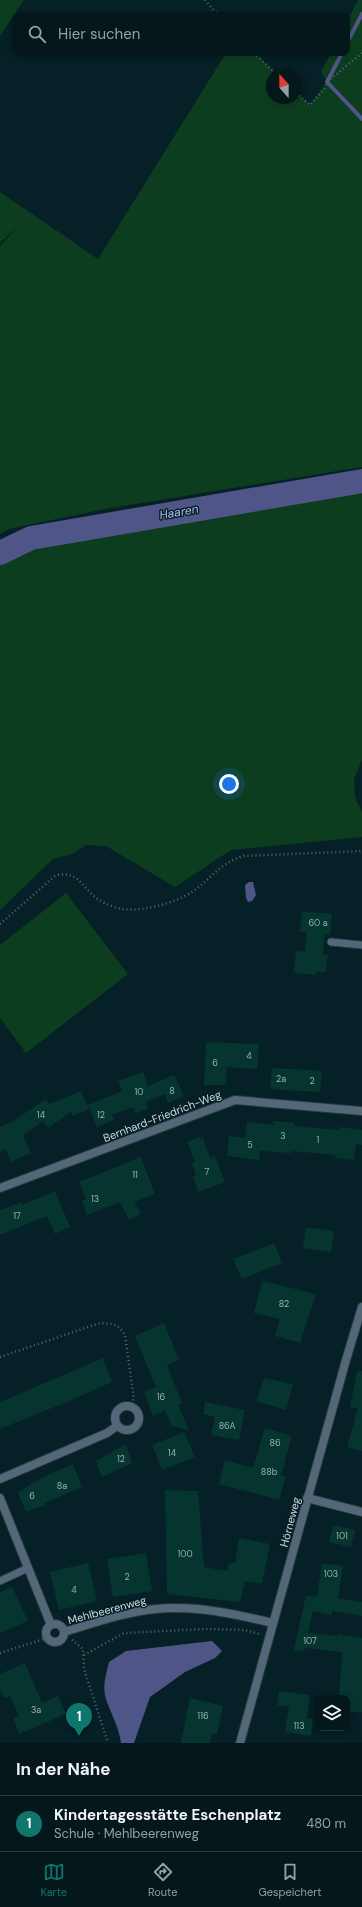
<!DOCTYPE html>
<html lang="de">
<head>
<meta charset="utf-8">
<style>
	:root { --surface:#04181c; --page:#0d2125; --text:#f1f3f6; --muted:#97a0a3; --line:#25373b; --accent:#0f766e }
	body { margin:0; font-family:"DM Sans",sans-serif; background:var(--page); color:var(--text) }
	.controls { position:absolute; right:12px; bottom:12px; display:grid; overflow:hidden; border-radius:8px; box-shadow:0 2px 6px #0003 }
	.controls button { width:36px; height:36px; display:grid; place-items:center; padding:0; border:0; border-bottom:1px solid var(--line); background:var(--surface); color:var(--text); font:20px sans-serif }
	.compass { position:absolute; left:266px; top:68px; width:36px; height:36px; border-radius:50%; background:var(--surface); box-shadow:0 2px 6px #0003; rotate:339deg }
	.you { position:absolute; left:229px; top:784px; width:14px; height:14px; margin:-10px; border:3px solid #fff; border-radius:50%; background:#1a73e8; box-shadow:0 0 0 6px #1a73e833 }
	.badge { display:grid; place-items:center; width:26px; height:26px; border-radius:50%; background:var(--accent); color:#fff; font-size:13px; font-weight:700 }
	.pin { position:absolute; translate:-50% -33px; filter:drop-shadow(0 1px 2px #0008) }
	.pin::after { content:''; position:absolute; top:21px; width:14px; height:12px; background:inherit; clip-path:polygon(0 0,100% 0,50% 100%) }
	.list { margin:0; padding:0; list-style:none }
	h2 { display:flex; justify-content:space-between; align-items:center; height:52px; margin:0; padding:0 16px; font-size:17px }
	h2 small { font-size:13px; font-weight:400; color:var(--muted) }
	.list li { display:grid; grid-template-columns:26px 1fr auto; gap:12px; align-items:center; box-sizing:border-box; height:56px; padding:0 16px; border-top:1px solid var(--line) }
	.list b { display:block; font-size:15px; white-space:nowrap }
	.list p { margin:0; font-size:13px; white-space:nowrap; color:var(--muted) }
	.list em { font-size:13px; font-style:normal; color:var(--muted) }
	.icon { flex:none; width:22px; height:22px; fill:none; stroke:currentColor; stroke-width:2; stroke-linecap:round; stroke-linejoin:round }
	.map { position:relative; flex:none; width:362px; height:1743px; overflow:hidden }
	.search { position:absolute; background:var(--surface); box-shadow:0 2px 6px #0003; left:12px; right:12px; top:12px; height:44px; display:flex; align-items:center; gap:10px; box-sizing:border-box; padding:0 14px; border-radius:8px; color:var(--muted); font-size:15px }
	.sheet { height:108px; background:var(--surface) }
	nav { display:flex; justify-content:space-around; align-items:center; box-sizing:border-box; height:56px; border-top:1px solid var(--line); background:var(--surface); font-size:11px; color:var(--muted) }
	nav a { display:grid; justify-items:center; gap:2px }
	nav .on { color:var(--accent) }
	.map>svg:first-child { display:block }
	.green { fill:#0d3d1f }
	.water { fill:#505587 }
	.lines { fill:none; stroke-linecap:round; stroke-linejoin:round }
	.stream { stroke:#505587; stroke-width:4 }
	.river { stroke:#505587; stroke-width:24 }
	.building { fill:#063530 }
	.service-casing { stroke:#213a40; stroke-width:9 }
	.minor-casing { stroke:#213a40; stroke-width:10 }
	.path { stroke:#53696e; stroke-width:2.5; stroke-dasharray:1 3; stroke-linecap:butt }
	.service { stroke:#546779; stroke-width:7 }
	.minor { stroke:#546779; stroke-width:8 }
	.labels { text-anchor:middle; stroke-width:3; stroke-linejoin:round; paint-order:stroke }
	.number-label { font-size:9px; fill:#9ab2b3 }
	.street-label { font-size:11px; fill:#ccdbdf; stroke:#052026 }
	.water-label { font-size:12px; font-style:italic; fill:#b2b9f8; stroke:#052026 }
</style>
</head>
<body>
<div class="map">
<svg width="362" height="1743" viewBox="0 0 362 1743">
	<rect width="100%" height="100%" fill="#052026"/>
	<!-- green -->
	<g class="green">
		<path d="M0,0H24L0,36Z"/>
		<path d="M358,0H362V467L105,509L9,529L0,534V246L19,225L0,243V192L98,259L226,53H255L277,74H272V98H296V92L310,105L327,82L321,72L331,53H347V21Z"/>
		<path d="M362,491V759L354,779L355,797L362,812V837L231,850L175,887L106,846L86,845L72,854L53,859L0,910V561C116,521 241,511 362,491Z"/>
		<path d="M66,893L128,974L26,1053L0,1018V945Z"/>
	</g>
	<!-- water -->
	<g class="water">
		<path d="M249,882H253L256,895L252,901L248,902L246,898L245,885Z"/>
		<path d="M212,1641L222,1651L215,1658L185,1672L150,1697L134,1743H121C119,1727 111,1714 106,1699C102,1687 106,1674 109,1662L126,1651Z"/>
	</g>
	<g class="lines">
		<!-- stream -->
		<g class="stream">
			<path d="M347,43L362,14"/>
			<path d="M342,53L327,82L362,119"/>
		</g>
		<!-- river -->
		<path class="river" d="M0,553L31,538L362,481"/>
	</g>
	<!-- building -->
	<g class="building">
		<path d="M302,911L332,914L330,935L325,934L323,954L328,955L325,973L317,971L316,975L294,973L296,951L305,952L307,932H300Z"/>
		<path d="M206,1042L259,1044L257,1069L227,1067L226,1085H204Z"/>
		<path d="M272,1068L322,1071L320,1092L270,1089Z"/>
		<path d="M143,1072L148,1086L171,1076H175L184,1096L168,1103L165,1094L146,1102L148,1109L136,1113L133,1107L112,1115L114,1120L97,1127L88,1105L122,1091L118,1081Z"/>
		<path d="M81,1091L89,1109L73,1116L71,1112L48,1128L43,1121L23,1135L31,1153L11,1162L6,1149L0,1152V1127L13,1121L46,1099L49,1104Z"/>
		<path d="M274,1121L294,1123V1126L339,1130V1127L362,1130V1145L356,1144L354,1160L335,1158L336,1155L292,1151V1153L260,1151L259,1160L227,1156L229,1136L245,1138L247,1122L274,1125Z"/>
		<path d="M202,1136L210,1157L215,1156L225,1182L198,1192L193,1176L196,1175L192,1163L195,1162L187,1142L200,1137L202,1141Z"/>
		<path d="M141,1157L155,1194L134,1202L141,1214L129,1220L120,1202L87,1215L82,1201L86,1199L79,1182Z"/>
		<path d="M55,1191L70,1227L55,1234L47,1216L0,1235V1210L21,1202L22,1205Z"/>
		<path d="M306,1227L334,1231L331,1252L303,1248Z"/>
		<path d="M274,1243L282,1263L242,1279L233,1259Z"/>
		<path d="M262,1281L316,1294L300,1343L275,1336L280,1319L254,1313Z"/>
		<path d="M164,1323L179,1360L167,1365L182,1403L178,1405L189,1430L172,1426L165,1410L153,1416L144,1392L156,1387L135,1336Z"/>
		<path d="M103,1358L112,1382L67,1402L0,1429V1402Z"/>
		<path d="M357,1371H362V1451L347,1447L358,1408L350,1407Z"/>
		<path d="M264,1378L293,1384L286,1410L256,1401Z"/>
		<path d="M205,1402L245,1410L239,1440L211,1435L215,1417L203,1414Z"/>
		<path d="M265,1428L292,1436L281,1475L286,1476L279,1500L219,1484L225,1460L253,1468Z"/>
		<path d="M184,1432L195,1457L162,1470L152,1445Z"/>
		<path d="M126,1444L132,1463L102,1477L96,1461Z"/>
		<path d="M73,1464L82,1487L45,1503L46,1505L26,1512L18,1492L43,1477Z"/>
		<path d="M165,1490L198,1491L204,1567L227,1571L229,1563H235L239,1538L270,1544L262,1584L245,1581L240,1602L167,1594Z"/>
		<path d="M333,1525L355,1530L351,1547L329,1542Z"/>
		<path d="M146,1553L152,1591L113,1597L107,1559Z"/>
		<path d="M88,1563L97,1601L59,1610L50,1572Z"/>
		<path d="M322,1563L343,1566L338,1598L362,1602V1616L332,1611V1615L313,1611L308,1633L337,1636L338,1634L362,1638V1712H347V1698H339L342,1652L304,1648L303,1652L294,1650L306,1595L317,1597Z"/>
		<path d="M12,1587L28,1621L0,1633V1592Z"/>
		<path d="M25,1663L42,1703L58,1696L66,1714L19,1734L13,1718L19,1716L10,1696L4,1698L0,1689V1674Z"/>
		<path d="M279,1691L310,1695L307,1718L313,1719L311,1736L285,1732L289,1707L277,1705Z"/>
		<path d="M190,1698L223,1706L217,1734L212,1733L210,1743H181Z"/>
	</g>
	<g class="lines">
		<defs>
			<g id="service">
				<path d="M331,942L362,945"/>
				<path d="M0,1581L28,1568"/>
			</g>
			<g id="minor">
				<path d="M0,1188L235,1100L362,1111"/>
				<circle cx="127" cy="1418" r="12"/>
				<path d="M0,1479L107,1433L117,1426"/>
				<path d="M0,1498L51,1625"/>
				<path d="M307,1498L362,1512"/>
				<circle cx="55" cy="1633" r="9"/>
				<path d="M64,1632C94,1623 124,1612 156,1609C195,1605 235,1614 273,1623"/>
				<path d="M240,1743L346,1360L362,1307"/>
			</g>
		</defs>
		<!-- service casing -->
		<use href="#service" class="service-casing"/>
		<!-- minor casing -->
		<use href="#minor" class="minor-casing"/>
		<!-- path -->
		<g class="path">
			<path d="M205,0L218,15"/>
			<path d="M254,53L276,74"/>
			<path d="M296,93L310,105L325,88L327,82L362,53"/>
			<path d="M0,924L55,876C78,868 83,890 99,900C105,904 116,908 122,909C143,912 175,903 192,892C211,879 221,862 244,856L362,851"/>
			<path d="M0,1357L97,1324C108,1322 121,1324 125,1336L134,1398L131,1406"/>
			<path d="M72,1640L83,1649L84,1669L108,1743"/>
			<path d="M0,1653L47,1638"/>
			<path d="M84,1655L124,1633L205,1629L245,1630L259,1634"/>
		</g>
		<!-- service -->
		<use href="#service" class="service"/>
		<!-- minor -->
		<use href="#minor" class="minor"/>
	</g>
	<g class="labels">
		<!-- number labels -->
		<g class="number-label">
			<text x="318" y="926">60 a</text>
			<text x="249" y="1059">4</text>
			<text x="215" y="1066">6</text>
			<text x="281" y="1082">2a</text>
			<text x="312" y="1084">2</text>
			<text x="172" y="1094">8</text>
			<text x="139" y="1095">10</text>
			<text x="41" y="1118">14</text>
			<text x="101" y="1118">12</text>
			<text x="283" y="1139">3</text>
			<text x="318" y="1143">1</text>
			<text x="250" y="1148">5</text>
			<text x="207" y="1175">7</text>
			<text x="135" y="1178">11</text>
			<text x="95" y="1202">13</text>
			<text x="17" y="1219">17</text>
			<text x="284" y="1307">82</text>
			<text x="161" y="1400">16</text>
			<text x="227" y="1429">86A</text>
			<text x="275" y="1446">86</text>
			<text x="172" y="1456">14</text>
			<text x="121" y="1462">12</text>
			<text x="269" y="1475">88b</text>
			<text x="62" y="1489">8a</text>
			<text x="32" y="1499">6</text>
			<text x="342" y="1539">101</text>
			<text x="185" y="1557">100</text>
			<text x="331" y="1577">103</text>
			<text x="127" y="1580">2</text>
			<text x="74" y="1593">4</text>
			<text x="310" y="1644">107</text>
			<text x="36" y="1713">3a</text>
			<text x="203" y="1719">116</text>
			<text x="299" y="1729">113</text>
		</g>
		<!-- street labels -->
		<g class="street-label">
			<text transform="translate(162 1116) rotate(-21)" y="4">Bernhard-Friedrich-Weg</text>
			<text transform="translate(290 1522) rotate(-75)" y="4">Hörneweg</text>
			<text transform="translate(107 1610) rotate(-15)" y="4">Mehlbeerenweg</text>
		</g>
		<!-- water labels -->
		<g class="water-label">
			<text transform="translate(179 512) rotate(-10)" y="4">Haaren</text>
		</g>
	</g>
</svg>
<div class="controls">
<button><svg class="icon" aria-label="layers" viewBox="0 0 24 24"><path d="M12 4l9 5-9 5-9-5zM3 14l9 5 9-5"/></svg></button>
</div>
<svg class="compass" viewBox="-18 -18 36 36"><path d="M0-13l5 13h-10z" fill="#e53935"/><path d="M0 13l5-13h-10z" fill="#97a0a3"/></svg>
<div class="you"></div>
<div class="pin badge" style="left:79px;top:1736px">1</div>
<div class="search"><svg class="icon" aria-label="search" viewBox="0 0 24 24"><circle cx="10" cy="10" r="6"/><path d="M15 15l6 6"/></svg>Hier suchen</div>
</div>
<section class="sheet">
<h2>In der Nähe<small></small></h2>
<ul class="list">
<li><span class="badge">1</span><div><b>Kindertagesstätte Eschenplatz</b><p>Schule · Mehlbeerenweg</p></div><em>480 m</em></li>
</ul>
</section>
<nav>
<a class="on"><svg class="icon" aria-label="map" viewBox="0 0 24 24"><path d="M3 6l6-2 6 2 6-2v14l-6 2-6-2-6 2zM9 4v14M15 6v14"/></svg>Karte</a>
<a><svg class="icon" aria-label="directions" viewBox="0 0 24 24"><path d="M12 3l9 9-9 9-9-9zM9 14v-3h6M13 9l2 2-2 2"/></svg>Route</a>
<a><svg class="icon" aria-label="saved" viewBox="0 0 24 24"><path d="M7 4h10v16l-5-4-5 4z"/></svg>Gespeichert</a>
</nav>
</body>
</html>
